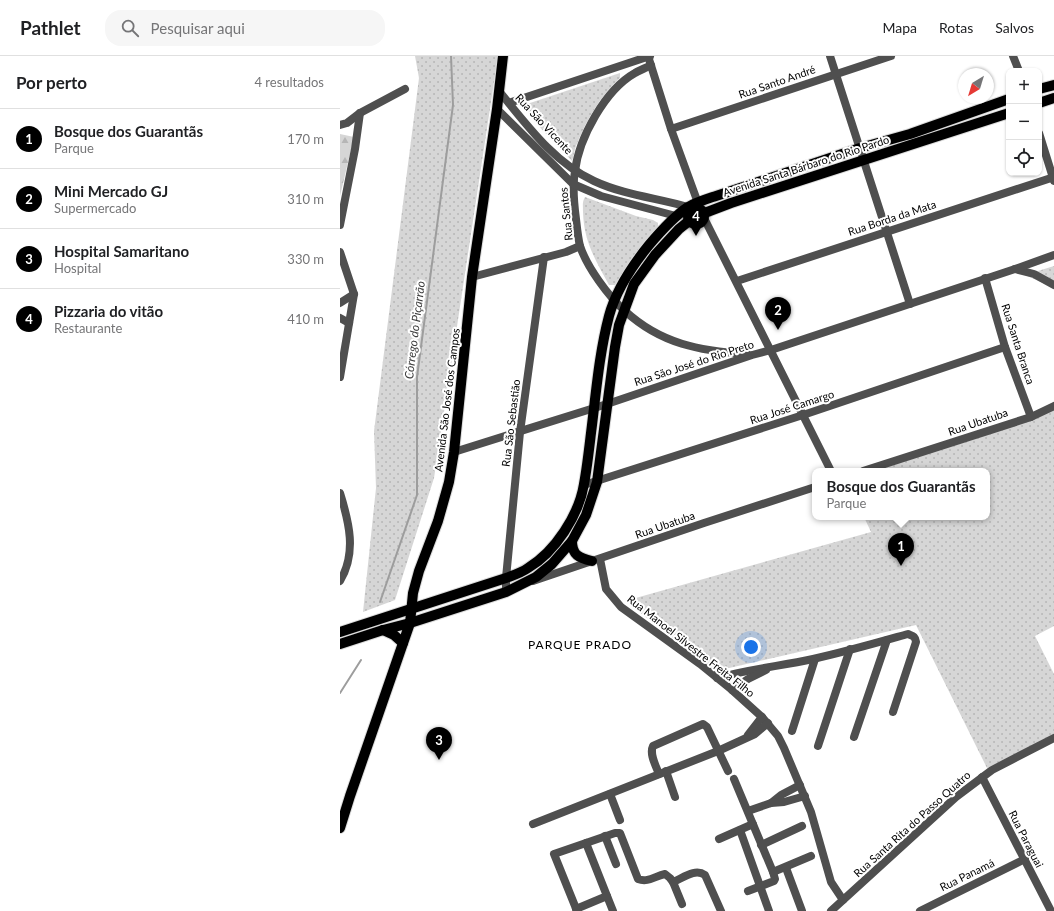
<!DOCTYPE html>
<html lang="pt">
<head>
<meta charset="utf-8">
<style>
	:root { --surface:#fff; --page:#f6f6f6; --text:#202124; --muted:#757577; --line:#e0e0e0; --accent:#000 }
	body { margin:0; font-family:Lato,sans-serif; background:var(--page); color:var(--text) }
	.controls { position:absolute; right:12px; top:12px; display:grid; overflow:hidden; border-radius:8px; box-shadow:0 1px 3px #0004 }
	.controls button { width:36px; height:36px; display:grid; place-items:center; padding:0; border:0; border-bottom:1px solid var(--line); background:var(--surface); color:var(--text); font:20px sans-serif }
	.compass { position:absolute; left:618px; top:12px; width:36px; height:36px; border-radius:50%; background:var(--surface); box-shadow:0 1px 3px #0004; rotate:218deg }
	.you { position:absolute; left:411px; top:591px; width:14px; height:14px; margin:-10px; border:3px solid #fff; border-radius:50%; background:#1a73e8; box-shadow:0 0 0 6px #1a73e833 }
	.badge { display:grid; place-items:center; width:26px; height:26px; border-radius:50%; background:var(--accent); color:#fff; font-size:13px; font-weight:700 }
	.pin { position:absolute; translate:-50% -33px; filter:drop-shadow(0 1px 2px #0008) }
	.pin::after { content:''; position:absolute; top:21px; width:14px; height:12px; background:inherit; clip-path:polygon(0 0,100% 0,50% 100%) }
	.popup { position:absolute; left:472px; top:412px; width:178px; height:52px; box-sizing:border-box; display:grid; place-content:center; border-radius:8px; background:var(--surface); filter:drop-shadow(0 1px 3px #0005); font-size:13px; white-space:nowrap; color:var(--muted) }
	.popup b { font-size:15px; color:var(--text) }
	.popup::after { content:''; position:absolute; left:50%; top:100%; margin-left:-8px; border:8px solid transparent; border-top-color:var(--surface) }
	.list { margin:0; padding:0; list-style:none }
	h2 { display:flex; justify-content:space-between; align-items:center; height:52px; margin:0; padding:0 16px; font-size:17px }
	h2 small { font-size:13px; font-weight:400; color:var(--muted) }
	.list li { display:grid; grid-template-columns:26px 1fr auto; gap:12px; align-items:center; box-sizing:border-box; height:60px; padding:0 16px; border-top:1px solid var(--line) }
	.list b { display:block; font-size:15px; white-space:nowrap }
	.list p { margin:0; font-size:13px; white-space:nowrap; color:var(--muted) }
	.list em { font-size:13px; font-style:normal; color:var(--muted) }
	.icon { flex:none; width:22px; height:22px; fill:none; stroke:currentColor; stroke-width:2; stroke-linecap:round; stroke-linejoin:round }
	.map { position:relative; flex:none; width:714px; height:855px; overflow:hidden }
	header { display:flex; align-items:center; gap:24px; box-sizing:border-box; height:56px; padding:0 20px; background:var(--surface); border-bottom:1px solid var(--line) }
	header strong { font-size:19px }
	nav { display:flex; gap:22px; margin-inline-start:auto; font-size:14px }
	.search { width:280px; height:36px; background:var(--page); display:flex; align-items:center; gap:10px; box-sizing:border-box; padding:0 14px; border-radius:16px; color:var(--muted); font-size:15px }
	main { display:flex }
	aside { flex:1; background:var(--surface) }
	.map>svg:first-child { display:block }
	.forest { fill:url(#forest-firs) }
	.park { fill:url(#park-dots) }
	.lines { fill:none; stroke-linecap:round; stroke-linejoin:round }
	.stream { stroke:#9d9d9d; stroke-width:2 }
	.major-casing { stroke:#dbdbdb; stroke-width:12 }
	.minor { stroke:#4f4f4f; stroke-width:8 }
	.major { stroke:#000; stroke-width:10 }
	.labels { text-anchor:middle; stroke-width:4; stroke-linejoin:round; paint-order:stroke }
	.street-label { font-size:11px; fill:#000; stroke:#fff }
	.water-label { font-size:12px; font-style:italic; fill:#3e3e3e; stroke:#fff }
	.neighbourhood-label { font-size:12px; letter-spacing:1px; fill:#000; stroke:#fff }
</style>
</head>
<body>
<header>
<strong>Pathlet</strong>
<div class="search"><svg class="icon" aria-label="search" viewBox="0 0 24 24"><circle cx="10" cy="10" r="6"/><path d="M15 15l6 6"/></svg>Pesquisar aqui</div>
<nav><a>Mapa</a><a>Rotas</a><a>Salvos</a></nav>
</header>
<main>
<aside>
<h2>Por perto<small>4 resultados</small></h2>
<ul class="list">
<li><span class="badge">1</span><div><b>Bosque dos Guarantãs</b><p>Parque</p></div><em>170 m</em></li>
<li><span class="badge">2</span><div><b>Mini Mercado GJ</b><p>Supermercado</p></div><em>310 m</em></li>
<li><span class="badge">3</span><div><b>Hospital Samaritano</b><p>Hospital</p></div><em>330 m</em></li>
<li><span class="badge">4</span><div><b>Pizzaria do vitão</b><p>Restaurante</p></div><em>410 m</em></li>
</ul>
</aside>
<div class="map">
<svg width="714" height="855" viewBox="0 0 714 855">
	<defs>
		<pattern id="forest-firs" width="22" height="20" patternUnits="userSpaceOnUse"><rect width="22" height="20" fill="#d6d6d6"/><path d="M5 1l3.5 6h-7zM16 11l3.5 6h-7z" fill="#b6b6b6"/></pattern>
		<pattern id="park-dots" width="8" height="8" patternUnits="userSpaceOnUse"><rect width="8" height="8" fill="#d6d6d6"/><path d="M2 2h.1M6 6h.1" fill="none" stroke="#b6b6b6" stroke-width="1.8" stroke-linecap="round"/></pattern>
	</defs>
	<rect width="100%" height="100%" fill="#fff"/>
	<!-- forest -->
	<path class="forest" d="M0,78L14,81L0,140Z"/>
	<!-- park -->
	<g class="park">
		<path d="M75,0H158L94,422L55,544L23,556L36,432L34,375L79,22Z"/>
		<path d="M280,17V22C260,40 246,65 236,90C234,95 234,100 232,105L193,64L184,49Z"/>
		<path d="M245,141L296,160L313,164L318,167V172L297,196L275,229H269C255,203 244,186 243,156C243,150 242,146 245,141Z"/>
		<path d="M714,210V232L685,219Z"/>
		<path d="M714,346V570L695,580L714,618V679L647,712L576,569L376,615L285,545L531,476L524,461H647V415H533L677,366Z"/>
	</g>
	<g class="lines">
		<!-- stream -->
		<g class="stream">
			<path d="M40,546L77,439V321L113,49L111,0"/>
			<path d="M0,637L21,604"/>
		</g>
		<defs>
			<g id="major">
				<path d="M699,33L714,29"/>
				<path d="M699,47L714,42"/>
				<path d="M232,485C232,499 239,502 252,505"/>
				<path d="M43,574L54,579L63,587"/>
				<path d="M0,576L166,522C174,519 181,517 188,512C215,496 239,459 244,428C247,412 249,394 251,377C256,338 259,298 269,260C276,234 292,210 309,189C320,176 333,161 348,151C357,146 367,143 376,140L520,92L570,78L669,43"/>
				<path d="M0,588L43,574L70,567L166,536L196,521L212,508L232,485L246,459L257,426L275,291L279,269L294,228L315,199L339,173L349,165L362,158L391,147L669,57"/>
				<path d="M0,772L10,740L70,567L73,537L79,515L98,465L109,426L114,396L132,221L157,53L163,0"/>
			</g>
		</defs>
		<!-- major casing -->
		<use href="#major" class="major-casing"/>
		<!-- minor -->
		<g class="minor">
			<path d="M308,0L331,73L362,158L491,415"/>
			<path d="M490,0L570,248"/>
			<path d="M673,0L679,15"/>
			<path d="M311,9C306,12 300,14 295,17C265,34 239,82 235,115C232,131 234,148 236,163C237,172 238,182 240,190C247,211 268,240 285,255C321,288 360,295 407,298"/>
			<path d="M159,35C186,68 214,107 254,125C284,139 317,142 348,151"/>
			<path d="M169,47L310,0"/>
			<path d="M157,53L233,128L261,140L336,160"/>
			<path d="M0,69L7,67L20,57L65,33"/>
			<path d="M331,73L551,0"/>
			<path d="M699,77L714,125"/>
			<path d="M0,169L15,93L20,57"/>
			<path d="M0,196L14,238L0,321"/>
			<path d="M675,213L694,218L714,229"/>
			<path d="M132,221L226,196L240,190"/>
			<path d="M645,222L665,291L691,361"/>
			<path d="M397,225L714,121"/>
			<path d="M0,247L14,238"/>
			<path d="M0,262L9,267"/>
			<path d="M114,396L267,348L412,299L431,294L675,213L714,199"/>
			<path d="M523,415L691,361L714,350"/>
			<path d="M244,429L463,359L665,291"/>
			<path d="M0,437C9,466 17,497 0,525"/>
			<path d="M260,503L266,533L281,551L360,608L392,634L422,661L438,680L444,692L471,756L491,826L503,844"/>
			<path d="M193,525L364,467L475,431"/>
			<path d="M166,536V522L180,376L204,201"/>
			<path d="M377,622C409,613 441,610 473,603C505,596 536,587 568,578C573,580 575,580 576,586L553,656"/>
			<path d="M392,634L408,623L426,614"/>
			<path d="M452,675L475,603"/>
			<path d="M408,679L422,661"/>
			<path d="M514,681L547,584"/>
			<path d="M478,690L510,593"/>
			<path d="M326,715L335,741"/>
			<path d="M319,718C316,710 309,698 313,690L363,668L367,671L388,715"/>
			<path d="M642,721L711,855"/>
			<path d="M394,723L433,816L471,800"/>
			<path d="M270,738L280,764"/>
			<path d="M431,747L441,739L460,729"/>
			<path d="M408,755L431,747L444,746L465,740"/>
			<path d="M193,768L378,695L415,678L428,667"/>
			<path d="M400,774L429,855"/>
			<path d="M265,780L276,808"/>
			<path d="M379,783L413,768"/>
			<path d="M421,789L462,770"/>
			<path d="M446,812L462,855"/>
			<path d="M333,826L342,848"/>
			<path d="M408,835L434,825L435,823L433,816"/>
			<path d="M267,840L273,855"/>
			<path d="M236,853L267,840L246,787"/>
			<path d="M237,855L214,798L275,777H280L298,823C308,827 315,820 325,818L330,822L333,826C343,822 355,812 365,819L381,855"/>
			<path d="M491,855L616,741L652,714L714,682"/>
			<path d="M580,855L685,803"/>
		</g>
		<!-- major -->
		<use href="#major" class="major"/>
	</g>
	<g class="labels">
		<!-- street labels -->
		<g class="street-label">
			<text transform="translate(437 26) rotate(-19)" y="4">Rua Santo André</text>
			<text transform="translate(204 68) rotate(47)" y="4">Rua São Vicente</text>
			<text transform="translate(466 110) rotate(-18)" y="4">Avenida Santa Bárbaro do Rio Pardo</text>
			<text transform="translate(226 158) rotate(-96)" y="4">Rua Santos</text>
			<text transform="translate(552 162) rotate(-18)" y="4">Rua Borda da Mata</text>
			<text transform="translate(678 288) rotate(72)" y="4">Rua Santa Branca</text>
			<text transform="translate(354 307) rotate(-18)" y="4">Rua São José do Rio Preto</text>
			<text transform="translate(107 344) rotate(-83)" y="4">Avenida São José dos Campos</text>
			<text transform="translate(452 351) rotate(-18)" y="4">Rua José Camargo</text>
			<text transform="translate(638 366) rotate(-19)" y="4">Rua Ubatuba</text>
			<text transform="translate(171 367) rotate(-83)" y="4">Rua São Sebastião</text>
			<text transform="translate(325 469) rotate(-19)" y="4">Rua Ubatuba</text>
			<text transform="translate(351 590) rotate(38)" y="4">Rua Manoel Silvestre Freita Filho</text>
			<text transform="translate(572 768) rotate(-42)" y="4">Rua Santa Rita do Passo Quatro</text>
			<text transform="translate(686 783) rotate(63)" y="4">Rua Paraguai</text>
			<text transform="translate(627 819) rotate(-26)" y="4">Rua Panamá</text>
		</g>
		<!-- water labels -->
		<g class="water-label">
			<text transform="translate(75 274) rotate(-83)" y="4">Córrego do Piçarrão</text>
		</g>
		<!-- neighbourhood labels -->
		<g class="neighbourhood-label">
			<text x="240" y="593">PARQUE PRADO</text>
		</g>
	</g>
</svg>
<div class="controls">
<button>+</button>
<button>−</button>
<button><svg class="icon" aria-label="locate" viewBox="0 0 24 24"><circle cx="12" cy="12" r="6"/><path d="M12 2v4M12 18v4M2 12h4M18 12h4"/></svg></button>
</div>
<svg class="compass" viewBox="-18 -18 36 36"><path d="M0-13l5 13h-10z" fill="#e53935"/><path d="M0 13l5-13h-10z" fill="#757577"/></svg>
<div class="you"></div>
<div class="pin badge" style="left:561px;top:510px">1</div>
<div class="popup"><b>Bosque dos Guarantãs</b>Parque</div>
<div class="pin badge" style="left:438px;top:274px">2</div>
<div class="pin badge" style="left:99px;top:704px">3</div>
<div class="pin badge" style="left:356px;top:180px">4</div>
</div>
</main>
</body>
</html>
